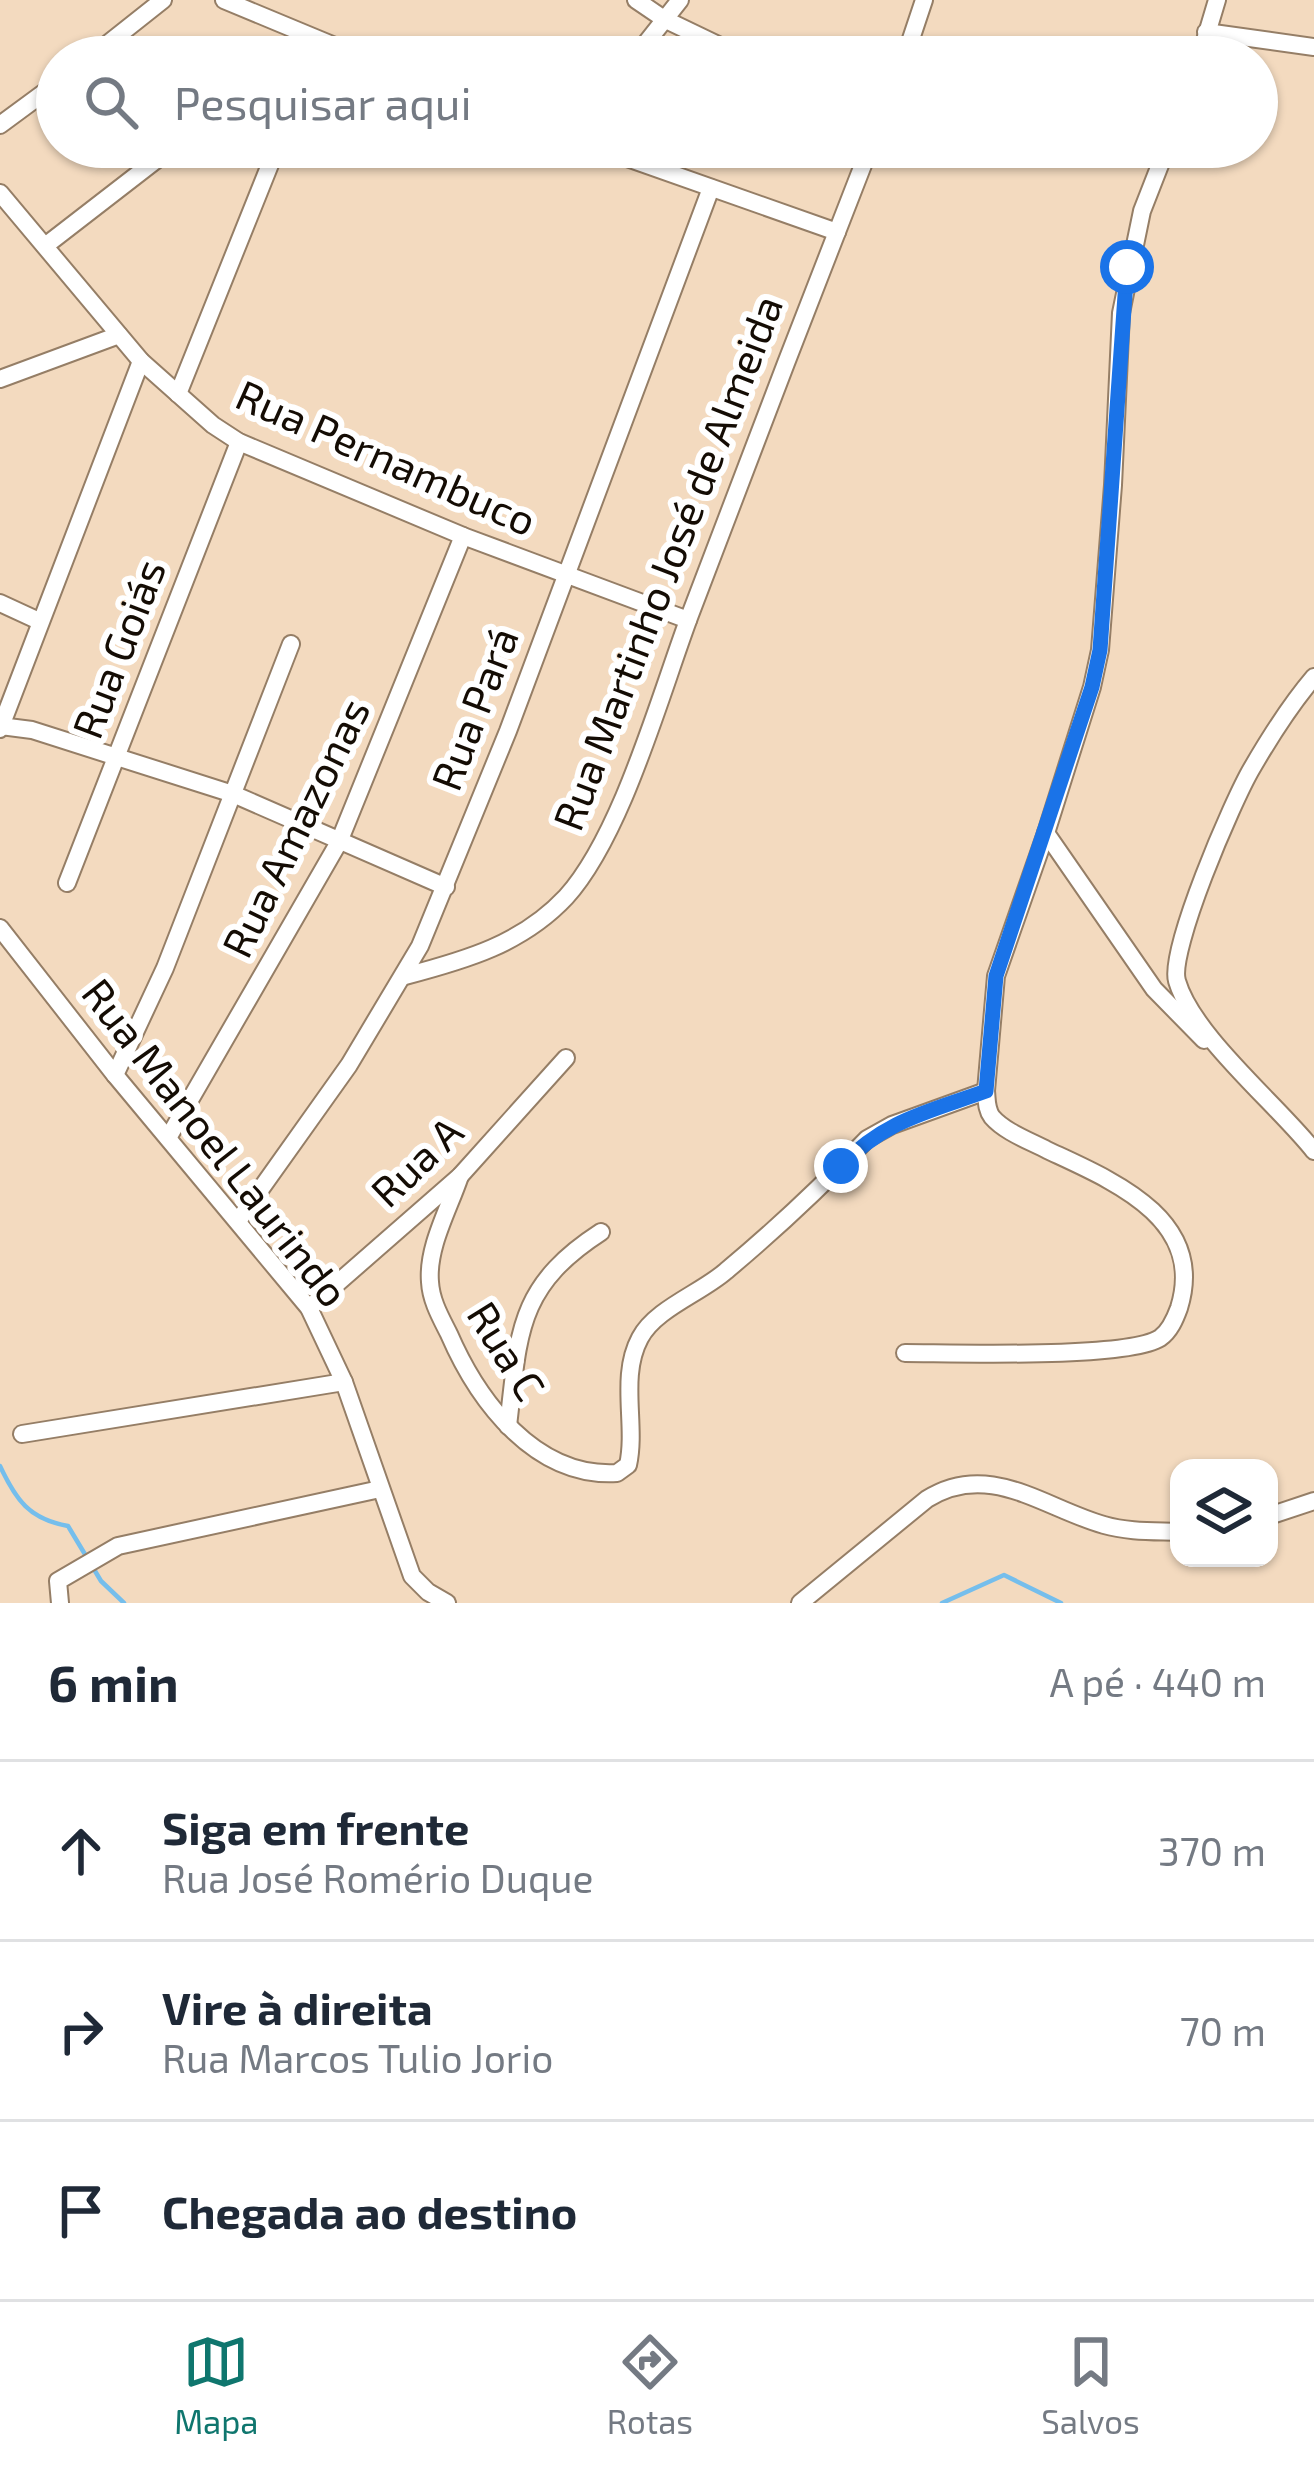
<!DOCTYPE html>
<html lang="pt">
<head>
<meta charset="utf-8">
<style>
	:root { --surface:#fff; --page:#f2f2f3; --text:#1f2937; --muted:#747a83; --line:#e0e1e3; --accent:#0f766e }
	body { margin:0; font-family:"Exo 2",sans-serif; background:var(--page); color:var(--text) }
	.controls { position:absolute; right:36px; bottom:36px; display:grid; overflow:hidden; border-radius:24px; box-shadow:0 3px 9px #0004 }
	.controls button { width:108px; height:108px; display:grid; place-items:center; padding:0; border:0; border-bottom:3px solid var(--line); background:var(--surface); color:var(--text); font:60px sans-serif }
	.stop { position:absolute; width:36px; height:36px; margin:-27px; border:9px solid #1a73e8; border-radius:50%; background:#fff }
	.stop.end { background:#1a73e8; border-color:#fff; box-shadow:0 3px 12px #0008 }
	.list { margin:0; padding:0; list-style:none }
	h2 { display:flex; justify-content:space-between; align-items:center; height:156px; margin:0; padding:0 48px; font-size:51px }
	h2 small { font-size:39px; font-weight:400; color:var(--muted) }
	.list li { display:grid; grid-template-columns:78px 1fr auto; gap:36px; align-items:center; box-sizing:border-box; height:180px; padding:0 48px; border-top:3px solid var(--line) }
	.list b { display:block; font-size:45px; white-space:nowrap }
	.list p { margin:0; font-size:39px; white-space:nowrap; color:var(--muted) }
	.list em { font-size:39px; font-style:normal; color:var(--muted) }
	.icon { flex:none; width:66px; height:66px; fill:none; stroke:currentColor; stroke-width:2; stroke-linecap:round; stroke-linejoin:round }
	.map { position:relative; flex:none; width:1314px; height:1603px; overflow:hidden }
	.search { position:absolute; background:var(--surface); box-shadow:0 3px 9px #0004; left:36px; right:36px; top:36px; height:132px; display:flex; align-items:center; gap:30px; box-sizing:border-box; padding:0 42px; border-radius:66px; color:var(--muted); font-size:45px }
	.sheet { height:696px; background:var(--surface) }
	nav { display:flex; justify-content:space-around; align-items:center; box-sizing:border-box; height:168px; border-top:3px solid var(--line); background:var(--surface); font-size:33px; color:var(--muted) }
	nav a { display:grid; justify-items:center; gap:6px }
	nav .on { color:var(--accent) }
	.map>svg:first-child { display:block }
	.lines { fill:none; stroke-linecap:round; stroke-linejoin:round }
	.stream { stroke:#75beec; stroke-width:4.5 }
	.minor-casing { stroke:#957e66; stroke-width:20 }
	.minor { stroke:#fff; stroke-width:16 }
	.route { stroke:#1a73e8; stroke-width:15 }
	.labels { text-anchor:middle; stroke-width:12; stroke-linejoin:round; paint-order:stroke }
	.street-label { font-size:42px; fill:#140c04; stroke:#fff }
</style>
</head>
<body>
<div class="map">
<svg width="1314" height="1603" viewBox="0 0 1314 1603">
	<rect width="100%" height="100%" fill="#f3dabf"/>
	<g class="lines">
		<!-- stream -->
		<g class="stream">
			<path d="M0,1466C16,1500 29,1519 68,1526L101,1581L124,1603"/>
			<path d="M942,1603L1004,1575L1061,1603"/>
		</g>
		<defs>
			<g id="minor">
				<path d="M224,0L361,57"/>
				<path d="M636,0L664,19L743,57"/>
				<path d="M1206,32L1314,47"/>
				<path d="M91,57L163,0"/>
				<path d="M289,57L312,39"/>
				<path d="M635,57L680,0"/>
				<path d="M905,57L924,0"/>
				<path d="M1200,57L1217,0"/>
				<path d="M0,125L57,83"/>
				<path d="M596,147L837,232"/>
				<path d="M0,193L141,361L213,425L239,442L463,536L688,620"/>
				<path d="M45,246L173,147"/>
				<path d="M0,379L119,335"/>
				<path d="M178,394L277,147"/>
				<path d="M0,603L39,621"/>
				<path d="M1314,677C1291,704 1270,737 1252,768C1233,800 1168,951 1177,981C1193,1036 1277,1104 1314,1151"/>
				<path d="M0,726L32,730L233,794L446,887"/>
				<path d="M0,729L141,361"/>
				<path d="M1046,833L1154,989L1204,1040"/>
				<path d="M67,883L239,442"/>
				<path d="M0,928L115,1075L309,1308L344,1382L412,1576L428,1592L447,1603"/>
				<path d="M405,976C466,960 522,944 566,897C622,835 660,695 690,615C749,458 809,303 870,147"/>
				<path d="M115,1075L165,968L291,644"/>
				<path d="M168,1138L339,842L463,536"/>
				<path d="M460,1176C449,1209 427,1247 430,1282C431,1301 441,1318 449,1334C478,1401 535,1478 617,1473L628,1465C637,1425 619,1377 640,1338C655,1309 701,1293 726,1271C775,1230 823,1185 867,1139L892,1125L986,1091"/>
				<path d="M238,1221L349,1065L420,946L508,731L711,188"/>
				<path d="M309,1308L460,1176L566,1058"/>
				<path d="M905,1353C953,1353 1127,1359 1160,1338C1170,1331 1175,1319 1179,1308C1207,1218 1111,1180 1047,1150C1030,1141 1005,1132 992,1117C986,1109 987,1100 986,1091L996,976L1046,833L1092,687L1100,650L1113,485L1121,313L1142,211L1167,147"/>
				<path d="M508,1426C519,1334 516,1287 601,1232"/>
				<path d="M22,1434L344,1382"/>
				<path d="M1269,1516L1314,1501"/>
				<path d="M60,1603L58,1581L118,1546L380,1489"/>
				<path d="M800,1603L927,1499C989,1460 1044,1508 1104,1525C1128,1532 1154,1531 1179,1532"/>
			</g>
		</defs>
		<!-- minor casing -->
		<use href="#minor" class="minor-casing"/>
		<!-- minor -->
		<use href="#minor" class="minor"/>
	</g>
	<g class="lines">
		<!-- route -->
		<path class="route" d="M841,1166C885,1120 928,1112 986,1091L996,976L1092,687L1100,650L1127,267"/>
	</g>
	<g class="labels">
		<!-- street labels -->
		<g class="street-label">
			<text transform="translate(386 458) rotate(24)" y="15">Rua Pernambuco</text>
			<text transform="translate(668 563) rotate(-69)" y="15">Rua Martinho José de Almeida</text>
			<text transform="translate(119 649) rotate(-69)" y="15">Rua Goiás</text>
			<text transform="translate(475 709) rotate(-69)" y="15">Rua Pará</text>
			<text transform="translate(296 828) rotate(-64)" y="15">Rua Amazonas</text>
			<text transform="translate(215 1143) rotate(52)" y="15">Rua Manoel Laurindo</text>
			<text transform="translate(417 1162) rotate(-44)" y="15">Rua A</text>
			<text transform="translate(506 1351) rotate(58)" y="15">Rua C</text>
		</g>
	</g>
</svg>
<div class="controls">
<button><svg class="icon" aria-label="layers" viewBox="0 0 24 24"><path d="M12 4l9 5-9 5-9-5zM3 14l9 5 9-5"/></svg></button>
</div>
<div class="stop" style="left:1127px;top:267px"></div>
<div class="stop end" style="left:841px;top:1166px"></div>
<div class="search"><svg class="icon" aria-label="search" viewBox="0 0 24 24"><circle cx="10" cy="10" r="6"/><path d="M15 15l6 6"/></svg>Pesquisar aqui</div>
</div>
<section class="sheet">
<h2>6 min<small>A pé · 440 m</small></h2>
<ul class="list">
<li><svg class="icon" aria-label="ahead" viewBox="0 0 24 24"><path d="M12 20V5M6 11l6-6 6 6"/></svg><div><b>Siga em frente</b><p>Rua José Romério Duque</p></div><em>370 m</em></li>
<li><svg class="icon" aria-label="right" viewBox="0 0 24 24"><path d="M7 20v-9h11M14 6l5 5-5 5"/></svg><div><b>Vire à direita</b><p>Rua Marcos Tulio Jorio</p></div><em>70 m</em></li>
<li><svg class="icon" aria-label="arrive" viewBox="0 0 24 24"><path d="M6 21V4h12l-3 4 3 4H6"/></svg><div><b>Chegada ao destino</b></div></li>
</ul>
</section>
<nav>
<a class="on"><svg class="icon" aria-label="map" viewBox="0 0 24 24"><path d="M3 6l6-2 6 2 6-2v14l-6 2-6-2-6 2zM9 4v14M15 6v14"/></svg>Mapa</a>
<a><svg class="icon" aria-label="directions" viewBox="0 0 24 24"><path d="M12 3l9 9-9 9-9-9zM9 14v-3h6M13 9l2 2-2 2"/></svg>Rotas</a>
<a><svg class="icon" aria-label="saved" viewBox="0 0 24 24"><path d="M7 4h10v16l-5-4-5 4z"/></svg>Salvos</a>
</nav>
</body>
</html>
